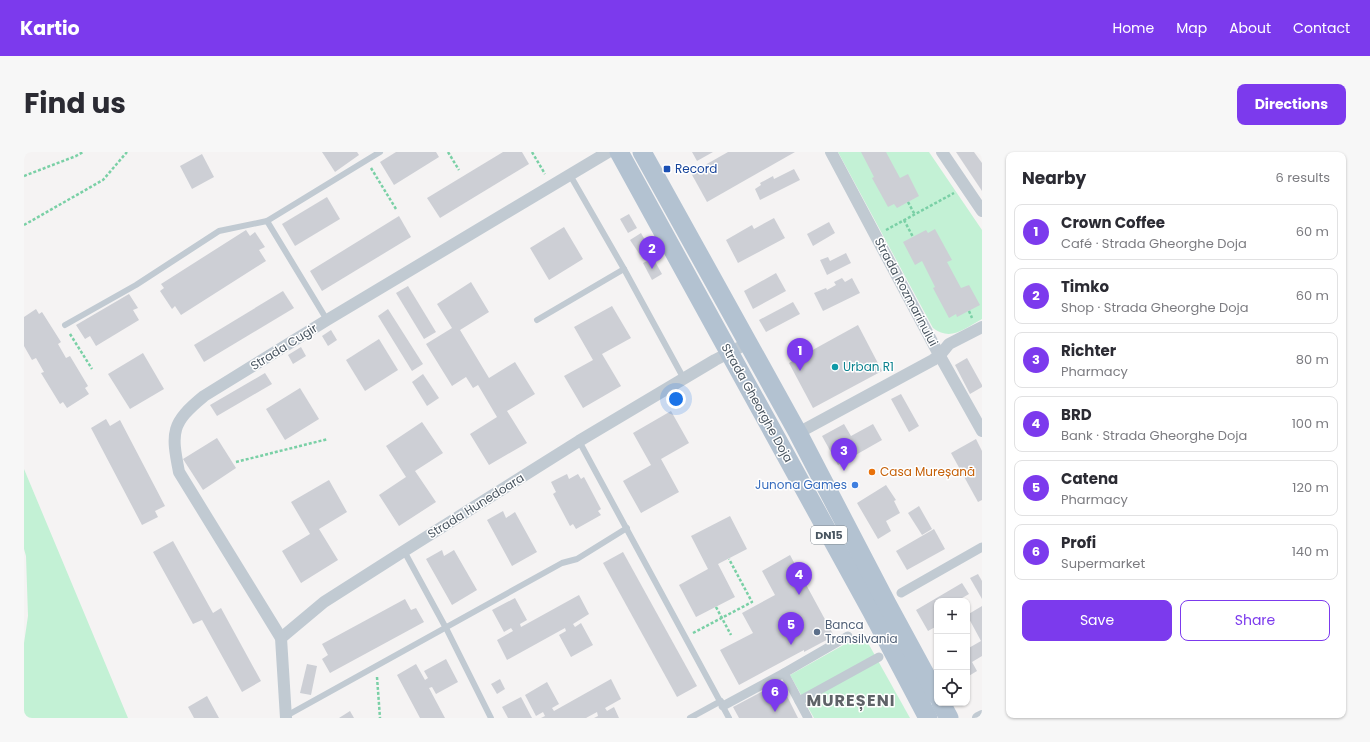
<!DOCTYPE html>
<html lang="en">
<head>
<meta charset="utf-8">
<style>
	:root { --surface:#fff; --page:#f7f7f7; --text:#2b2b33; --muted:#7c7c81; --line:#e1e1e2; --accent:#7c3aed }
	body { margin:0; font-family:Poppins,sans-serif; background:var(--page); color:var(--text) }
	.controls { position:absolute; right:12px; bottom:12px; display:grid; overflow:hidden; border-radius:8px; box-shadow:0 1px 3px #0004 }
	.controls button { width:36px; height:36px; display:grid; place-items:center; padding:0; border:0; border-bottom:1px solid var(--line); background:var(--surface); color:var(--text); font:20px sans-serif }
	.you { position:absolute; left:652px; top:247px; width:14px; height:14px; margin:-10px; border:3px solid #fff; border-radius:50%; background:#1a73e8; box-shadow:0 0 0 6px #1a73e833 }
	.badge { display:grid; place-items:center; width:26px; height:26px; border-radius:50%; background:var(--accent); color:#fff; font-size:13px; font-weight:700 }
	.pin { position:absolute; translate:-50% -33px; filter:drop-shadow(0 1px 2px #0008) }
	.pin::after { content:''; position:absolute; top:21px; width:14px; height:12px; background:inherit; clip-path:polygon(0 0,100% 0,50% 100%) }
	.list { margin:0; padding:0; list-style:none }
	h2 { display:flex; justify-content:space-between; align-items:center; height:52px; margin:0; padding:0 16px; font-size:17px }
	h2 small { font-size:13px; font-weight:400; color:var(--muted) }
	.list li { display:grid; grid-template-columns:26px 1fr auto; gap:12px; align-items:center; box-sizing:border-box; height:56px; margin:0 8px 8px; padding:0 8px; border:1px solid var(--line); border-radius:8px }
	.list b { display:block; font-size:15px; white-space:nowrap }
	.list p { margin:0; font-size:13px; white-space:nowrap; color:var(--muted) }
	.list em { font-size:13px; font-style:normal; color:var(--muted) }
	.actions { display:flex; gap:8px; padding:12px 16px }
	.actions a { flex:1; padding:9px 0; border:1px solid var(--accent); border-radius:8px; text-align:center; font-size:14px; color:var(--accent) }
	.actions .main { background:var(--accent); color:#fff }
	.icon { flex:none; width:22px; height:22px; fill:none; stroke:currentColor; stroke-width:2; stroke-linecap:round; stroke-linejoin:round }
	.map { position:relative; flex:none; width:958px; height:566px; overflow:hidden; border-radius:8px }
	header { display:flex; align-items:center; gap:24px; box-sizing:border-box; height:56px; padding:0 20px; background:var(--accent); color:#fff }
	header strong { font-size:19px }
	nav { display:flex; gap:22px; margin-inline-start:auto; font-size:14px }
	.intro { display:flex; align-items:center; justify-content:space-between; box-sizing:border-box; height:96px; padding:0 24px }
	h1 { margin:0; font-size:28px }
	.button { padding:10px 18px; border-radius:8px; background:var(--accent); color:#fff; font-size:14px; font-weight:700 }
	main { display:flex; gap:24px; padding:0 24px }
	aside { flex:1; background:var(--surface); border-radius:8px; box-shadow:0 1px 3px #0004 }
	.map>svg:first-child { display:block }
	.green { fill:#c3f1d5 }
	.building { fill:#cdcfd5 }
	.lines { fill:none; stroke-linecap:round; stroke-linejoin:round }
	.path { stroke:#7ad0a6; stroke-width:2.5; stroke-dasharray:3 2; stroke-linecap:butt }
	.service { stroke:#c1cad2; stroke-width:6 }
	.pedestrian { stroke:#c1cad2; stroke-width:9 }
	.minor { stroke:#c1cad2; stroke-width:12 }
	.primary { stroke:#b3c2d1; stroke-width:19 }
	.transit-dot { fill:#1a4fb4; stroke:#fff; stroke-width:1.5 }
	.culture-dot { fill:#0f9aa8; stroke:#fff; stroke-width:1.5 }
	.food-dot { fill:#e8710a; stroke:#fff; stroke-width:1.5 }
	.shop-dot { fill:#3f7fe0; stroke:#fff; stroke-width:1.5 }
	.service-dot { fill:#5c6f8a; stroke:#fff; stroke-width:1.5 }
	.labels { text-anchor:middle; stroke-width:3; stroke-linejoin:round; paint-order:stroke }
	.shield { fill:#fff; stroke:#808990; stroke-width:1 }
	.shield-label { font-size:11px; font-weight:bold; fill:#4a5661 }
	.transit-label { font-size:12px; fill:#164399; stroke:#fff; text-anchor:start }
	.street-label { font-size:12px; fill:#4a5661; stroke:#fff }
	.culture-label { font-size:12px; fill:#0d838f; stroke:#fff; text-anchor:start }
	.food-label { font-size:12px; fill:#c56008; stroke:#fff; text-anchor:start }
	.shop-label { font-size:12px; fill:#366cbe; stroke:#fff; text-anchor:end }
	.service-label { font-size:12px; fill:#4e5e75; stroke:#fff; text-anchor:start }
	.district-label { font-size:16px; font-weight:bold; letter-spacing:1px; fill:#5f6368; stroke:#fff }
</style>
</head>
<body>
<header>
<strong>Kartio</strong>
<nav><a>Home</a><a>Map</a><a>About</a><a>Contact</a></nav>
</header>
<div class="intro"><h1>Find us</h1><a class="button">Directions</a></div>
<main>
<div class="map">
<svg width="958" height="566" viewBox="0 0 958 566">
	<rect width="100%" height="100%" fill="#f5f3f3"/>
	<!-- green -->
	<g class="green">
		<path d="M814,0H905L958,78V167C941,176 927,190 909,176Z"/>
		<path d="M0,317L104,566H0V491L4,464L2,404L0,397Z"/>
		<path d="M839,482L886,566H790L766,523Z"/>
	</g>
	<!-- building -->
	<g class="building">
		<path d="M298,0H333L335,3L311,20Z"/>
		<path d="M372,0H412L415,5L370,33L356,10Z"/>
		<path d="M479,0H498L505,12L416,66L403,46Z"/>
		<path d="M668,0H689L673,9Z"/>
		<path d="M704,0H771L683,50L667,21Z"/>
		<path d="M837,0H862L876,26L884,22L895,44L873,56L870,52L864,55L848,26L850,25Z"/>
		<path d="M932,0H950L958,11V39Z"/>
		<path d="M178,2L190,25L168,37L156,14Z"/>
		<path d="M770,17L776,28L736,48L731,37L737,33L736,31L749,24L750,27Z"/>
		<path d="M303,45L316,67L271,94L258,72Z"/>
		<path d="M605,62L613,76L604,81L596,67Z"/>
		<path d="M375,64L387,85L298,139L286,119Z"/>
		<path d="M750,66L761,86L714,111L702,88L728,73L730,77Z"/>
		<path d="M805,70L811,81L789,94L783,82Z"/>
		<path d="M540,75L559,107L525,128L506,96Z"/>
		<path d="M911,77L928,108L923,110L937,136L945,133L956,153L933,165L932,162L925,166L909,136L911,135L898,109L891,113L879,90L902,78L904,81Z"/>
		<path d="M222,78L226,84L231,80L241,95L235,98L242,109L157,163L151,154L148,157L136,139L140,136L137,132Z"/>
		<path d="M617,81L626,97L616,103L606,88Z"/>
		<path d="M822,101L827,111L803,123L796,108L804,105L806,109Z"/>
		<path d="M629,106L638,122L628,128L619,111Z"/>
		<path d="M752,121L762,139L729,157L720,139Z"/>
		<path d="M818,126L821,130L828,126L836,141L799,159L790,141L802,136L803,138L812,133L810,130Z"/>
		<path d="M447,130L465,160L436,178L465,226L491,210L511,242L483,259L503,291L465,313L446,282L473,265L454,233L449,236L442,225L428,234L402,192L428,176L413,152Z"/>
		<path d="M384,134L412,180L400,187L372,141Z"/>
		<path d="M259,139L270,156L180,210L170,193Z"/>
		<path d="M105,142L114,156L109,158L115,168L72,194L66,184L61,187L52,173Z"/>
		<path d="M769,150L776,162L742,180L735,168Z"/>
		<path d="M588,154L607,186L578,202L597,234L559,256L540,224L569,208L550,175Z"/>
		<path d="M12,157L15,162L18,160L37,190L34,192L42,206L46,204L64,234L61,236L65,242L43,256L39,250L36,252L17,221L20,220L12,206L8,208L0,194V165Z"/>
		<path d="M364,157L399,212L388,219L354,164Z"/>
		<path d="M834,173L858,219L789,256L765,211Z"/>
		<path d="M307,178L313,188L304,194L298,184Z"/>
		<path d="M355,187L374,218L341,239L322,208Z"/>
		<path d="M277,195L282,204L269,212L264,203Z"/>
		<path d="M119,201L140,237L106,257L84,222Z"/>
		<path d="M943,206L958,233V235L946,242L931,213Z"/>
		<path d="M241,221L248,232L193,264L186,253Z"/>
		<path d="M399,222L415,246L403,254L388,230Z"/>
		<path d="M276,236L295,267L261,288L242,257Z"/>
		<path d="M877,242L895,274L885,280L867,247Z"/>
		<path d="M647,259L665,291L637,307L655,340L617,361L599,329L627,313L609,281Z"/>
		<path d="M82,267L86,274L96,268L141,354L131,359L134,365L118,373L67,276Z"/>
		<path d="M398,270L419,301L391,319L412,350L375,374L355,343L382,325L362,294Z"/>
		<path d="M820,272L827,284L849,272L858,288L814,313L798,284Z"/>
		<path d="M193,286L212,316L179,338L159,307Z"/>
		<path d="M952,287L958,299V348L954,350L927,301Z"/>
		<path d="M543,322L545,327L554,322L557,327L560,325L577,357L574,359L577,363L552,377L549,372L546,374L529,342L532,340L527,330Z"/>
		<path d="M305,328L323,360L295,377L314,408L277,431L258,399L286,382L267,350Z"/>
		<path d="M862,333L872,348L870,349L876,361L862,369L867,379L854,387L833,351Z"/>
		<path d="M895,354L908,377L898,383L884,361Z"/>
		<path d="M479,359L482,366L491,360L513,400L488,414L463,368Z"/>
		<path d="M706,364L723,397L694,412L711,445L672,465L655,433L684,417L667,384Z"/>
		<path d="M910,377L921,397L883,418L872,399Z"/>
		<path d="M149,389L189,461L197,456L237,529L218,540L178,468L169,472L129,400Z"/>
		<path d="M418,398L420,404L430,398L453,438L428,453L402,407Z"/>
		<path d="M599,400L673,534L653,545L579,411Z"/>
		<path d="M766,403L810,484L780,500V498L715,533L696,498L729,481L718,461L751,443L738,419Z"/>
		<path d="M954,422L958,429V447L946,426Z"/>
		<path d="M938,431L945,442L933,449H913V474L904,479L892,458Z"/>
		<path d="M555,443L565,462L549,472L551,475L557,471L569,493L547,505L535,483L542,479L541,476L483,508L473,488L489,479L487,476L480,480L468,458L491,446L503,468L496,472L497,475Z"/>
		<path d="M381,447L387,458L392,456L400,470L306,521L298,507L304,503L298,492Z"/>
		<path d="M958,454V504L948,510L953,519L943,525V497L957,489L943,463Z"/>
		<path d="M422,507L434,530L412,542L408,535L405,536L421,566H396L373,523L392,512L401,528L404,526L400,519Z"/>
		<path d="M283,512L293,514L287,543L276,541Z"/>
		<path d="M476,527L481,537L473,542L467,532Z"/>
		<path d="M587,527L597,547L581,556L583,559L590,555L595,566H570L574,564L573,560L562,566H517L521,564L519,560L512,564L501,543L523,530L535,552L528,556L530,559Z"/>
		<path d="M756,530L774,566H715L709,555Z"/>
		<path d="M183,544L195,566H170L164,555Z"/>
		<path d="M497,545L508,566H484L478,555Z"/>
		<path d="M326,559L330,566H315Z"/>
	</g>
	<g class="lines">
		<!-- path -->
		<g class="path">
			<path d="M424,0L435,18"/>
			<path d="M508,0L521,22"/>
			<path d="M347,16L372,57"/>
			<path d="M0,24L52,4L59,0"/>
			<path d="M884,50L891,63"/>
			<path d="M880,68L889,85"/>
			<path d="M0,73L79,28L103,0"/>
			<path d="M862,78L930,41"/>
			<path d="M945,159L948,166"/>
			<path d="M46,182L68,217"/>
			<path d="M212,310L304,287"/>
			<path d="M692,455L707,483"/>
			<path d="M669,481L728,450L705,407"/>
			<path d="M353,525L356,566"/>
		</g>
		<!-- service -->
		<g class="service">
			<path d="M243,69L303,168"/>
			<path d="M600,117L660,227"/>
			<path d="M513,168L600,117L546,23"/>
			<path d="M41,173L112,133L195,79L243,69L356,0"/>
			<path d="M555,289L705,566"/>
			<path d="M380,399L423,478L467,566"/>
			<path d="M262,564L538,411L553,407L603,376"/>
			<path d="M666,566L697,549"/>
		</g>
		<!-- pedestrian -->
		<g class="pedestrian">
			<path d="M877,441L958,395"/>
			<path d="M760,521L824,484"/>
			<path d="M775,549L855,505"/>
			<path d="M699,554L760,521L784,566"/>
		</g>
		<!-- minor -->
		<g class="minor">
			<path d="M807,0L912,197L958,279"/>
			<path d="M918,0L958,59"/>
			<path d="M774,281L909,208L916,203L925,192L958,175"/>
			<path d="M257,486L300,450L380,399L555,289L691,208L724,191"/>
			<path d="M262,566L257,486L155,320C147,280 147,271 180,244L303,168L584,0"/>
			<path d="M954,566L958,564"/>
		</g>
		<!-- primary -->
		<g class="primary">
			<path d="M595,0L848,460L904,566"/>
			<path d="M618,0L774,281L863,452L913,544"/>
			<path d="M917,551L925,566"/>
		</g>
	</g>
	<!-- markers -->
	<rect class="transit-dot" x="639" y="13" width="8" height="8" rx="2"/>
	<circle class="culture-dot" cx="811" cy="215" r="4"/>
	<circle class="food-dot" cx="848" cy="320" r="4"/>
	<circle class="shop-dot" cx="831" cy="333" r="4"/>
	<circle class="service-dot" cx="793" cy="480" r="4"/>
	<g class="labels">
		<!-- shield labels -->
		<rect class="shield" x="787" y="374" width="36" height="18" rx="3"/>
		<g class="shield-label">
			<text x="805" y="387">DN15</text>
		</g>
		<!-- transit labels -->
		<g class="transit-label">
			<text x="651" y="21">Record</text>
		</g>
		<!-- street labels -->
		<g class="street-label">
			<text transform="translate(882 140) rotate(62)" y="4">Strada Rozmarinului</text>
			<text transform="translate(260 195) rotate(-32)" y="4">Strada Cugir</text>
			<text transform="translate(733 251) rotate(61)" y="4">Strada Gheorghe Doja</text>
			<text transform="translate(452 354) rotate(-32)" y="4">Strada Hunedoara</text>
		</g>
		<!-- culture labels -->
		<g class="culture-label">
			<text x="819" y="219">Urban R1</text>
		</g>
		<!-- food labels -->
		<g class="food-label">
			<text x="856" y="324">Casa Mureșană</text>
		</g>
		<!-- shop labels -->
		<g class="shop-label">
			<text x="823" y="337">Junona Games</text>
		</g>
		<!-- service labels -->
		<g class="service-label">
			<text x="801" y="477">Banca<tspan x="801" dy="14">Transilvania</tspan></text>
		</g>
		<!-- district labels -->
		<g class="district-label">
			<text x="827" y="554">MUREȘENI</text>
		</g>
	</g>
</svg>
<div class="controls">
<button>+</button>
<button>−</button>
<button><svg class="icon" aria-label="locate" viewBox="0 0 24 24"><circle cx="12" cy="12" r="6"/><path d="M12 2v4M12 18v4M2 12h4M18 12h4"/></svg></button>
</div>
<div class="you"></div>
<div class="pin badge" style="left:776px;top:219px">1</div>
<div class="pin badge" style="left:628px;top:117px">2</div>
<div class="pin badge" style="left:820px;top:319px">3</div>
<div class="pin badge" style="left:775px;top:443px">4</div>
<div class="pin badge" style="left:767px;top:493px">5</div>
<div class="pin badge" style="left:751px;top:560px">6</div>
</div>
<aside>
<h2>Nearby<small>6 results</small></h2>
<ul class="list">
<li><span class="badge">1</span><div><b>Crown Coffee</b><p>Café · Strada Gheorghe Doja</p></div><em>60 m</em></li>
<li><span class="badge">2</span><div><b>Timko</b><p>Shop · Strada Gheorghe Doja</p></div><em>60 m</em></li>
<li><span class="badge">3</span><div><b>Richter</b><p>Pharmacy</p></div><em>80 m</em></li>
<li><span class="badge">4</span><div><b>BRD</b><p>Bank · Strada Gheorghe Doja</p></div><em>100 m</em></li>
<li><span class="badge">5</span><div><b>Catena</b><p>Pharmacy</p></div><em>120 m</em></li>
<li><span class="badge">6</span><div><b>Profi</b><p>Supermarket</p></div><em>140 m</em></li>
</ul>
<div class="actions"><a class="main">Save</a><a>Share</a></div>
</aside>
</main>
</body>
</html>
